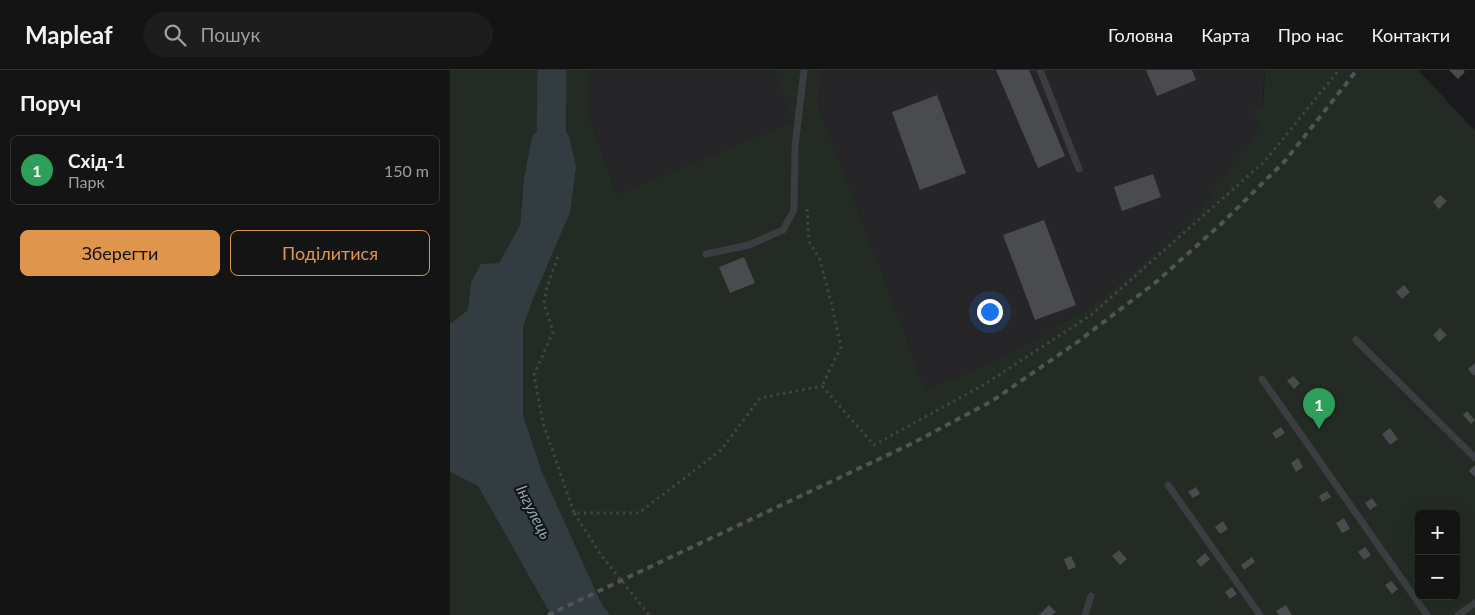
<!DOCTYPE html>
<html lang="uk">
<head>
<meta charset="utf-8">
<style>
	:root { --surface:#141415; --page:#1d1d1e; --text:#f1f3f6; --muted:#9d9ea0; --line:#333334; --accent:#e0954d }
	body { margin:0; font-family:Lato,sans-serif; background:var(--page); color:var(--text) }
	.controls { position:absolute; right:15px; bottom:15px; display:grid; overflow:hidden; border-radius:8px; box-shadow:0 5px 20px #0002 }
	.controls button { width:45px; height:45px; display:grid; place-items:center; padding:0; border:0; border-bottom:1px solid var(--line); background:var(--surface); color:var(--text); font:25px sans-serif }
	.you { position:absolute; left:539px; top:241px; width:18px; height:18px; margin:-12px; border:4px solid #fff; border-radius:50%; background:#1a73e8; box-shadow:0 0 0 8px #1a73e833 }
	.badge { display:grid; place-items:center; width:32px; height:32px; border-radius:50%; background:var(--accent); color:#fff; font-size:16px; font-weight:700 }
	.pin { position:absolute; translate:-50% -41px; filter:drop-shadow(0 1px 2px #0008) }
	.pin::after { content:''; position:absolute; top:26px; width:18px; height:15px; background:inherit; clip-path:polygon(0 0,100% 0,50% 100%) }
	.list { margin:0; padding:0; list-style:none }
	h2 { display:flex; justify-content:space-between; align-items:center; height:65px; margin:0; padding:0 20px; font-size:21px }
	h2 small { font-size:16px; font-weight:400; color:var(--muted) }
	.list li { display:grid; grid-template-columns:32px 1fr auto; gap:15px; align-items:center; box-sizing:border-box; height:70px; margin:0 10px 10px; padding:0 10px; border:1px solid var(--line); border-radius:8px }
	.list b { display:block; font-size:19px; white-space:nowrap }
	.list p { margin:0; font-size:16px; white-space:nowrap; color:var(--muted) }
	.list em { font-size:16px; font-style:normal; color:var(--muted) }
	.actions { display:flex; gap:10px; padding:15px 20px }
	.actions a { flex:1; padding:11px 0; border:1px solid var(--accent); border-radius:8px; text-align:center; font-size:18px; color:var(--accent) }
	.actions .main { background:var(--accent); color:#111 }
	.icon { flex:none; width:28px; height:28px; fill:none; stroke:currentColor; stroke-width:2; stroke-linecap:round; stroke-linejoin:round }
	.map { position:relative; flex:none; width:1025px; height:545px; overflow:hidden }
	header { display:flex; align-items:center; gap:30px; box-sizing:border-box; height:70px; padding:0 25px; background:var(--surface); border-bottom:1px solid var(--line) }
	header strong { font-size:24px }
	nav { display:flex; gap:28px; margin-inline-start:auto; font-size:18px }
	.search { width:350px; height:45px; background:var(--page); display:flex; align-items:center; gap:12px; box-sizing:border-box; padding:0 18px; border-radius:28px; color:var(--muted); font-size:19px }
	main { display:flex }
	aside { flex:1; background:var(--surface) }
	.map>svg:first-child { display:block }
	.built { fill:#262629 }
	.green { fill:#242b24; fill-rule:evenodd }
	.water { fill:#333d41 }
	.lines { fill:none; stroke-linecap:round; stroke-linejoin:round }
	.river { stroke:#333d41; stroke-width:29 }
	.building { fill:#494b4e }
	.path { stroke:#414447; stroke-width:3; stroke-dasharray:2.5 4; stroke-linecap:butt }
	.service { stroke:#3b3d40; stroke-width:7 }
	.rail { stroke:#505357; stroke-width:4; stroke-dasharray:6 5; stroke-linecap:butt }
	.labels { text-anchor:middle; stroke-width:4.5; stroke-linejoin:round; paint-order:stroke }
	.water-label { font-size:16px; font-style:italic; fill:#89a5b1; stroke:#151517 }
</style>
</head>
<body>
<header>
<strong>Mapleaf</strong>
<div class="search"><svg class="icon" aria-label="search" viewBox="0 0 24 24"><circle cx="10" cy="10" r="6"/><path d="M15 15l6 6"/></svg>Пошук</div>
<nav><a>Головна</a><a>Карта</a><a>Про нас</a><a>Контакти</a></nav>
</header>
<main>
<aside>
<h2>Поруч<small></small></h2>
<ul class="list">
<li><span class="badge" style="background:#2e9e5b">1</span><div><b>Схід-1</b><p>Парк</p></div><em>150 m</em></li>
</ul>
<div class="actions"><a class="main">Зберегти</a><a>Поділитися</a></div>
</aside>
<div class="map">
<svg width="1025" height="545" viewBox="0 0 1025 545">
	<rect width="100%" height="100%" fill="#1a1a1c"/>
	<!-- built -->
	<g class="built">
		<path d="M139,0H324L342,52L166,124L139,45Z"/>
		<path d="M371,0H815L810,57L738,154L643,235L546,291L476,319L368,34Z"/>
	</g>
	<!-- green -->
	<g class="green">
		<path d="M0,0H139V45L166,124L342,52L324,0H371L368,34L476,319L546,291L643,235L738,154L810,57L804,41L813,35L815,0H968L1025,61V545H160L151,534L92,402L73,345V257L83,229L74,109L70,155L49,193L21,212L18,240L3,253H0ZM969,444H1006V526H969Z"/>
		<path d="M0,402L28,416L101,545H0Z"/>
	</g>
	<!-- water -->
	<path class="water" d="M104,47L119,66L126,97L120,142L83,229L73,257V345L92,402L151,533L160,545H101L28,416L0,402V253L3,252L18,240L21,212L31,194L49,193L70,155L74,109L82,67L97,48Z"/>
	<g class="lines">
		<!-- river -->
		<path class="river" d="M101,85L102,0"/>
	</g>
	<!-- building -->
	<g class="building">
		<path d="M546,0H579L615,86L588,98Z"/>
		<path d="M696,0H742L746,10L707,26Z"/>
		<path d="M999,0H1013L1015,2L1008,9Z"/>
		<path d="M487,25L516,103L470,120L442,42Z"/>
		<path d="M703,104L711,127L672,141L664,117Z"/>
		<path d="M990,125L997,131L989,139L983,132Z"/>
		<path d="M594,150L626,235L585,250L553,165Z"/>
		<path d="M294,187L305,213L280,223L269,197Z"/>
		<path d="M954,215L960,222L952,229L946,222Z"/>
		<path d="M990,258L997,265L989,272L983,265Z"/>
		<path d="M1025,293V305L1024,306L1018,299Z"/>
		<path d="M843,306L850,313L844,319L837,311Z"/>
		<path d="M1017,341L1025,350L1021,354L1013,345Z"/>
		<path d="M831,357L835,363L826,369L822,363Z"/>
		<path d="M940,358L948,369L940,375L932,364Z"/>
		<path d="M848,388L853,397L846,402L841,393Z"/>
		<path d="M1025,395V407L1019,401Z"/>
		<path d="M746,417L750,424L743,428L738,422Z"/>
		<path d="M877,421L881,427L872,432L869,426Z"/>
		<path d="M922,428L927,435L920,440L915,433Z"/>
		<path d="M894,448L900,459L892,463L886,453Z"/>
		<path d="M773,451L778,459L770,464L765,457Z"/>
		<path d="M915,477L921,485L914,490L908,482Z"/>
		<path d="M669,480L677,489L670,495L662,486Z"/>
		<path d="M755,483L760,489L751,497L746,491Z"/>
		<path d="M621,486L626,497L618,500L614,489Z"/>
		<path d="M802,487L805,492L794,500L791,495Z"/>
		<path d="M941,511L948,519L942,524L935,515Z"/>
		<path d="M782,517L787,524L780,529L775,522Z"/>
		<path d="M599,535L606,542L602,545H589Z"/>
		<path d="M836,535L842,545H829L826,541Z"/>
	</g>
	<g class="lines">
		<!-- path -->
		<g class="path">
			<path d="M357,139L359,171L370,190L382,236L391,277L372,316"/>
			<path d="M108,187L97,217L94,233L103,262L84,305L93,353L124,443H189L271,380L310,328L372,316"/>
			<path d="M372,316L424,375L535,314L641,245L815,91L889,0"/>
			<path d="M124,443L151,485L199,545"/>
		</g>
		<!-- service -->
		<g class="service">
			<path d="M590,0L629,99"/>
			<path d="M256,184L299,175L333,160L344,140L345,77L354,0"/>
			<path d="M906,270L1025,388"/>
			<path d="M812,309L977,545"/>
			<path d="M718,415L810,545"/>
			<path d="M635,545L641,526"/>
			<path d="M1008,545L1025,533"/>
		</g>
		<!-- rail -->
		<path class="rail" d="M98,545L463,373L542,331L626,273L705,213L771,154L835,91L907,0"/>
	</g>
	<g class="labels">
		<!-- water labels -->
		<g class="water-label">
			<text transform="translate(84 442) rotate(63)" y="6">Інгулець</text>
		</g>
	</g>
</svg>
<div class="controls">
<button>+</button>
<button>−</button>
</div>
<div class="you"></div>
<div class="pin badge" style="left:869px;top:359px;background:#2e9e5b">1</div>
</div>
</main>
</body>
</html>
